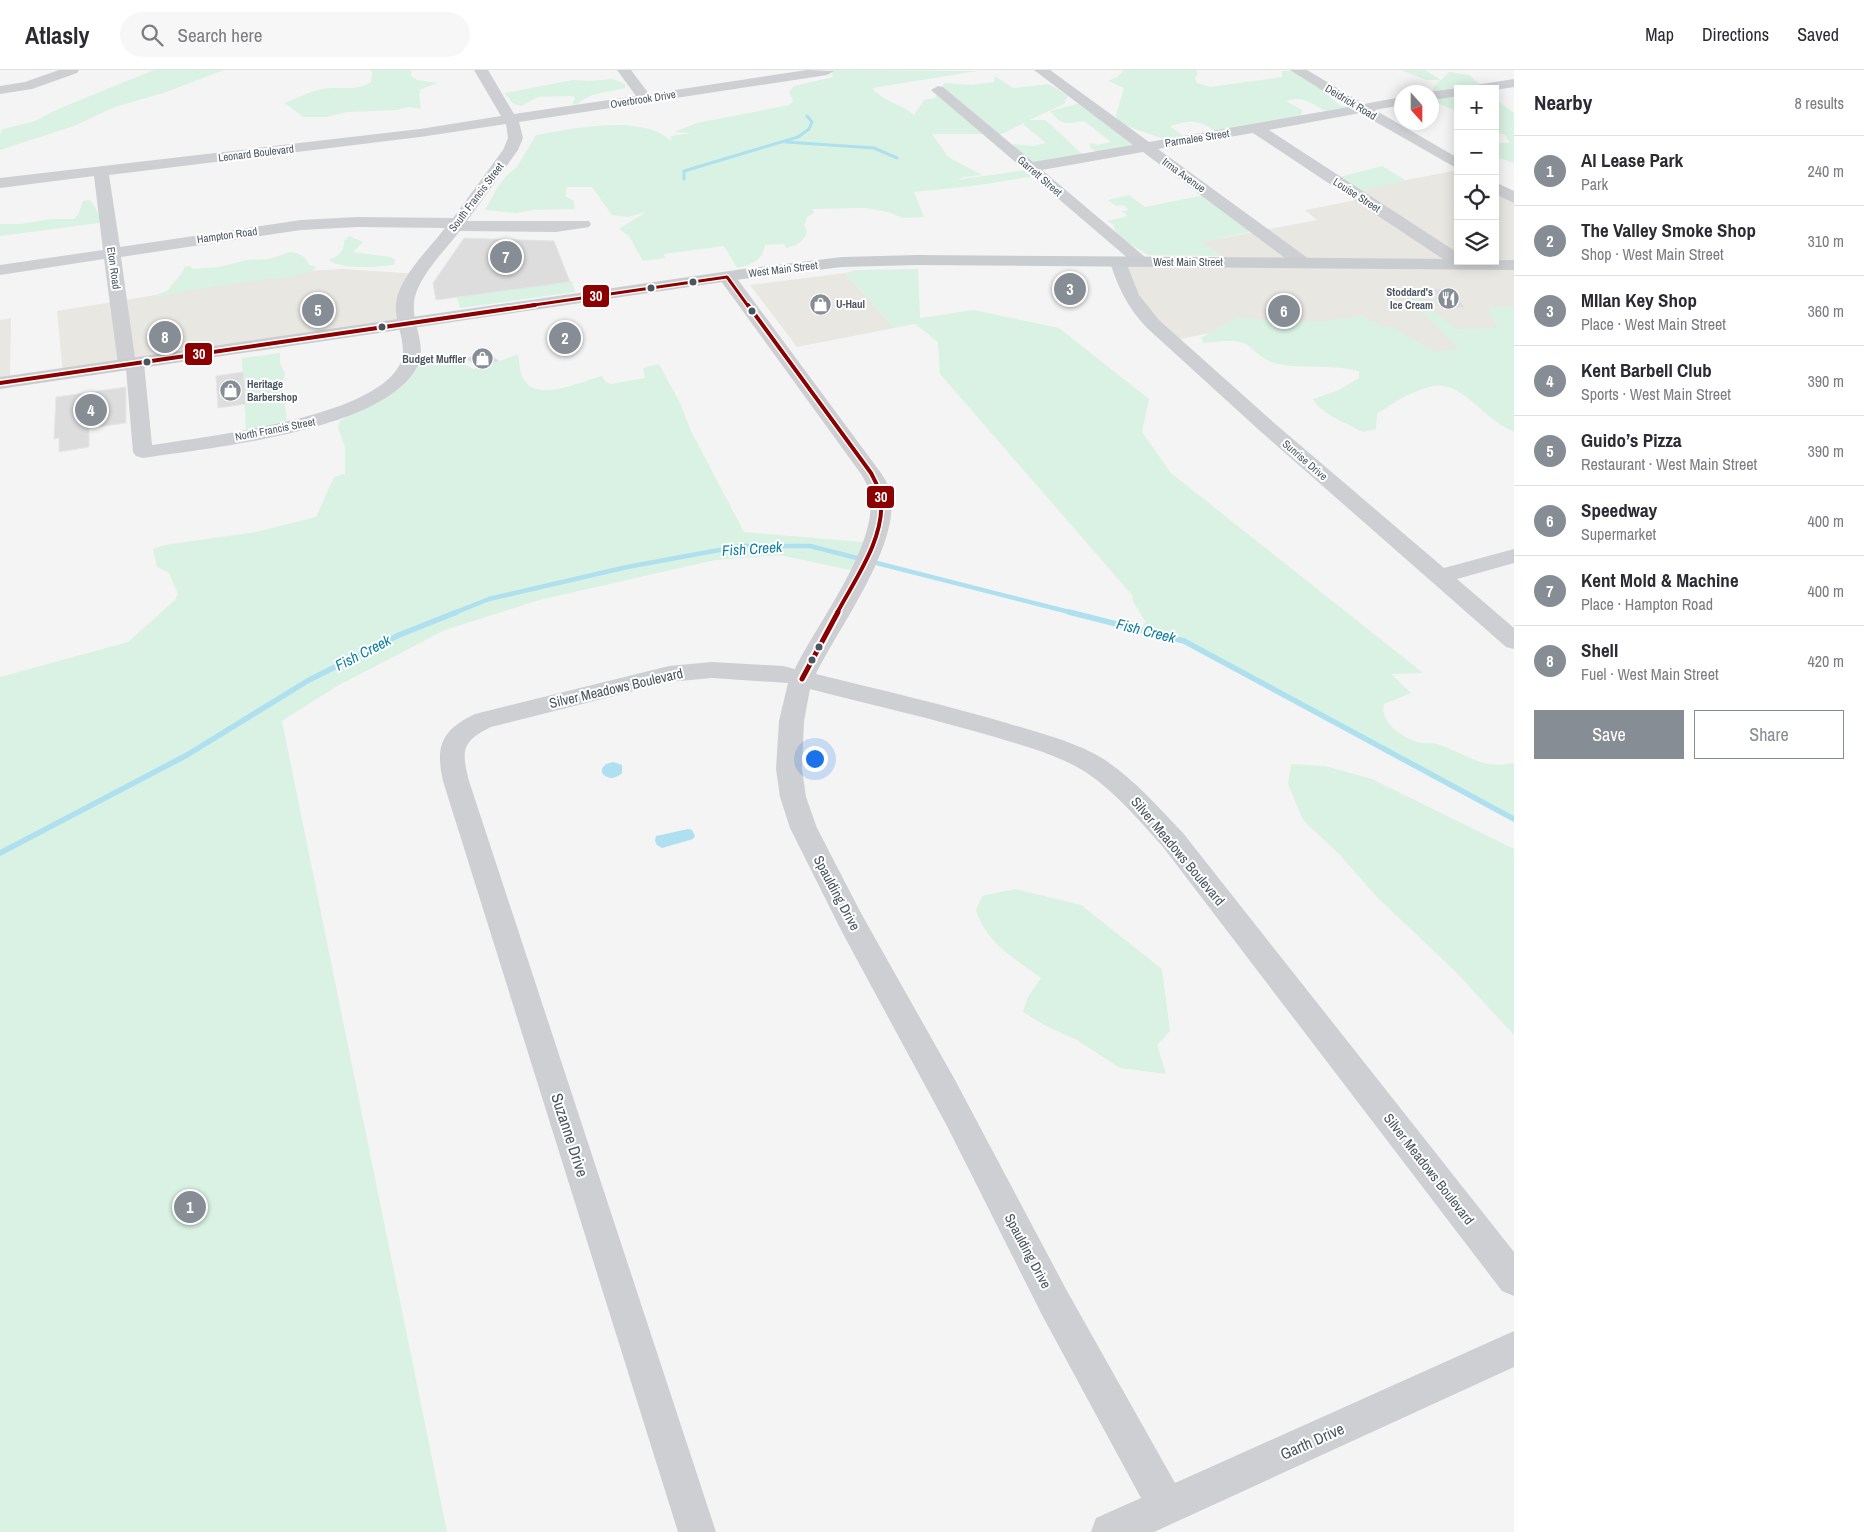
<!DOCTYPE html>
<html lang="en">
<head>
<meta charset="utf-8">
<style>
	:root { --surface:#fff; --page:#f7f7f7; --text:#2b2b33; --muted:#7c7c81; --line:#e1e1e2; --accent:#868d94 }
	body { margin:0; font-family:"Archivo Narrow",sans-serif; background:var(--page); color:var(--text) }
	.controls { position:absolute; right:15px; top:15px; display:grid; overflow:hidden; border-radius:0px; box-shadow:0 2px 12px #0003 }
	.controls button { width:45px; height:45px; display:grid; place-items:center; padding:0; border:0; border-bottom:1px solid var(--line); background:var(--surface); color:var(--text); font:25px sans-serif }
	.compass { position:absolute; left:1394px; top:15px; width:45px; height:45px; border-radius:50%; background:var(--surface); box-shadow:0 2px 12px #0003; rotate:159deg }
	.you { position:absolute; left:814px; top:688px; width:18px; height:18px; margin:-12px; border:4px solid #fff; border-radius:50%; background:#1a73e8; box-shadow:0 0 0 8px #1a73e833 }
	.badge { display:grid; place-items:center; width:32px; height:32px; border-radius:50%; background:var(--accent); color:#fff; font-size:16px; font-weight:700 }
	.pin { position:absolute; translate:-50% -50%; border:2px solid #fff; box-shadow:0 1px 5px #0006 }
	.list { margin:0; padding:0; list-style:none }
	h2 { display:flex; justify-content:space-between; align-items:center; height:65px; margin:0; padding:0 20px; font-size:21px }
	h2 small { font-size:16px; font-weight:400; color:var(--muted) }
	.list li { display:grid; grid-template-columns:32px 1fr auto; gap:15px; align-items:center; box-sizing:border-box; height:70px; padding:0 20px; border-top:1px solid var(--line) }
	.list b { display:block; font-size:19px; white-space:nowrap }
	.list p { margin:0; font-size:16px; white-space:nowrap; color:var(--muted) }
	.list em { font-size:16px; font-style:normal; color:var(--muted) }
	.actions { display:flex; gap:10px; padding:15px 20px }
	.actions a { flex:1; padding:11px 0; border:1px solid var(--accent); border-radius:0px; text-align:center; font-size:18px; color:var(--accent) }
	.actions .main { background:var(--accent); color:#fff }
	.icon { flex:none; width:28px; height:28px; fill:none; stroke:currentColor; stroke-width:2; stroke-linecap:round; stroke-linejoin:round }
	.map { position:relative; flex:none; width:1514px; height:1462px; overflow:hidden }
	header { display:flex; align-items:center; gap:30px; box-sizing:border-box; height:70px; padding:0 25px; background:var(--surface); border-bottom:1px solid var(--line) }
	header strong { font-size:24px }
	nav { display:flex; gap:28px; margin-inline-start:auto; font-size:18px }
	.search { width:350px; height:45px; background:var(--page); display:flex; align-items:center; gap:12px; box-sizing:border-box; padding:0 18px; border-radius:28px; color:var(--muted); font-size:19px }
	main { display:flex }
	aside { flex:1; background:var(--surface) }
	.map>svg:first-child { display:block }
	.commercial { fill:#e8e7e2 }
	.green { fill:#d9f2e3 }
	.water { fill:#aee0ef }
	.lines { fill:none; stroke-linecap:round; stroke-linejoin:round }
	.stream-far2 { stroke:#aee0ef; stroke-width:3 }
	.stream-far1 { stroke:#aee0ef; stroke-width:4.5 }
	.stream { stroke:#aee0ef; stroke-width:5.5 }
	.building { fill:#ddddde; stroke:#e5e6e7 }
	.minor { fill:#cdcfd2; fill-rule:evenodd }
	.major { fill:#cacdd0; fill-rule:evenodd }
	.bus-1-far2-casing { stroke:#fff; stroke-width:5.5 }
	.bus-1-far1-casing { stroke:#fff; stroke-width:7 }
	.bus-1-casing { stroke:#fff; stroke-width:9 }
	.bus-1-far2 { stroke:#8b0000; stroke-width:3 }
	.bus-1-far1 { stroke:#8b0000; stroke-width:4 }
	.bus-1 { stroke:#8b0000; stroke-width:5 }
	.bus-dot { fill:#4a5560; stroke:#fff; stroke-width:2 }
	.labels { text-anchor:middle; stroke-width:4; stroke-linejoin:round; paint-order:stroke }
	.far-street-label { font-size:11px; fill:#4a5560; stroke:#fff }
	.far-poi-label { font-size:11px; font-weight:bold; fill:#4a5560; stroke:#fff; text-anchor:end }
	.street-label { font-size:14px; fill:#4a5560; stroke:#fff }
	.water-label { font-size:15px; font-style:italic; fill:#0c7fa1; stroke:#fff }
	.near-street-label { font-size:16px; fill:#4a5560; stroke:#fff }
	.line-badge { stroke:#fff; stroke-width:2 }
	.badge-label { font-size:14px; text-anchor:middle; font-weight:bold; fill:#fff }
</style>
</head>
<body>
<header>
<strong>Atlasly</strong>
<div class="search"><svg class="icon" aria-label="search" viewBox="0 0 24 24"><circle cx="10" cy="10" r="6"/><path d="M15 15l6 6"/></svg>Search here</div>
<nav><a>Map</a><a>Directions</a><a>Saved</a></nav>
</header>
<main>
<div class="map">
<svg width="1514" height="1462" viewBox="0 0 1514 1462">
	<rect width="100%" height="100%" fill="#f4f4f4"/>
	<!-- commercial -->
	<g class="commercial">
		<path d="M1458,100V191H1495V117L1514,128V286L1453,301L1246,255L1172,271L1153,254L1118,192H1228L1201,172L1317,150L1305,140L1362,129L1350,121Z"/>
		<path d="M343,199L419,204L406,254L63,304L57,241L304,201Z"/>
		<path d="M845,203L894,258L797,277L750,215Z"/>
		<path d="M11,248L10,312L0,313V250Z"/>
	</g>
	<!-- green -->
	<g class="green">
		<path d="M154,0H224L166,22L115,37L74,56L0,80V64L3,59L35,51L58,39Z"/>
		<path d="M370,0H411V6L417,10L438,13L421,19L419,24L421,39L408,37L397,40L347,42L326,47H303L285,33C297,28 311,21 323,19C340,16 356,22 371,12L372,2Z"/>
		<path d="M831,0L977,1L872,18C884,32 901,34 914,45L924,30L935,28L944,13L971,15L994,12L995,6L1013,18L1049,14L1068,26L1064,34L1029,50H1045L1049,53L1083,85L1033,94L1012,78L1013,74L1033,76L1046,73L1024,55V53L1002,64H932L948,87L982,105L964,107L956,110L1034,99L1041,105L973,116L914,122L924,147L903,148L888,142L865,138L813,139L814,143L807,147L804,155L807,162C803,172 796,176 786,178L784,174L765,175C763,191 751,194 737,198L724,176L664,184L665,188L643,191L629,166L619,159L646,142L628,147L612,145L592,117H567L565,126L574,131L575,139L532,140L517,143L485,140L496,120L506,106L517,97L536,65C571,59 621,48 655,61C661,63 667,68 672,71L670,66L692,63L674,62L697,53L789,35L793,31L789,22L794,16L833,7Z"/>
		<path d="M1124,0H1196L1198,4L1195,8L1197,13L1210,17L1282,7V1H1292L1337,26L1331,28L1339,35L1347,37L1346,40C1341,41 1334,43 1330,42C1311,37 1310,25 1286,31L1302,40L1301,45L1295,48L1216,63C1200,49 1191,50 1170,56L1183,66L1161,68L1118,53L1116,45L1124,18L1108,11L1117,7Z"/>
		<path d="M1401,0H1425L1441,10L1449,2L1469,5L1485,19H1458V40C1446,38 1438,35 1432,25L1433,18L1440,10H1427Z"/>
		<path d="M613,9L625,14V18C607,23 591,21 577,35L572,34L575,28L573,26L538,27L521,36L512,33L505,23L573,10L588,11Z"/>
		<path d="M1495,29L1514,43V93L1495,87V73H1510L1505,65L1495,62Z"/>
		<path d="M1077,34H1084L1146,77L1099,85L1089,76L1091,73L1097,75L1111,72L1084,51C1066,54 1062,56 1050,41Z"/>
		<path d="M1382,96L1407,111L1356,121L1336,108Z"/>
		<path d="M1129,125L1145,137L1205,125L1253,161L1202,172L1219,186L1148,185L1118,166L1114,158V155L1107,151L1128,146L1122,141L1129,140L1123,135L1116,136L1108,130Z"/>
		<path d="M90,130L101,147L99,153L0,166V154H21L51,149H74L79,143L83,131Z"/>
		<path d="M349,166L363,172L353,182L390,187L396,190L393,195C377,197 342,200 329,190C337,187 345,181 344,171Z"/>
		<path d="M290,182C300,184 305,185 309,195L317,197L311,202L287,207L250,211L152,227L168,220L184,200V197L190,196L193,199L219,197L247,190L269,189Z"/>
		<path d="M918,199L920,248L974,240L1059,258L1149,329L1142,362L1171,403L1423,603L1391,604L1411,623L1384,634C1379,651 1402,668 1417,672C1424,674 1433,672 1440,675C1469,685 1481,700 1514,693V749L1184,571L1142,560L1145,551L1133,531L1132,525L940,304L938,272L915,254L894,258L845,203L856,200Z"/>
		<path d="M572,211L575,222L460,238L457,227Z"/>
		<path d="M1401,221H1407L1457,259L1497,258L1489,241L1491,238L1506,236L1514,238V362C1507,358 1500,355 1494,350C1479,339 1463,319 1443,316C1424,313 1392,333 1377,344L1376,359L1363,362C1350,355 1319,343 1313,329L1339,320L1359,308V301C1332,294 1305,299 1278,294C1265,291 1259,285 1249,276C1239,268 1216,272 1204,273L1201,268C1212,260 1226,255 1237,247C1275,252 1326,255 1362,245L1371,252H1376L1380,257L1391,256L1435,282L1459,279Z"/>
		<path d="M280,283V293L285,304L282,317L287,350L277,356L246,361L242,288Z"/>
		<path d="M518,284C520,292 519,303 524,310C539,333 584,310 602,306L606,312L611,314L645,308L643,298L659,294L680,333L691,361L744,462L874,473L859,502L780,485L715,490L539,530L445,560L337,616L282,651L447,1462H0V607L128,572L175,530L178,524L169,503L157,497L153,479L164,475L256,462L316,447L334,407L345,404V378L338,357L340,351L349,344L400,314L412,304L419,288C437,287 458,289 473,299L479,297L482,298Z"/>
		<path d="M1291,694L1325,696L1372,709L1514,779V965L1456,902L1377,827L1339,784L1303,750L1288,714Z"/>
		<path d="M1015,819L1081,835L1162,899L1170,961L1157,975L1166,1004L1120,998L1077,970L1046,956L1023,942L1028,927L1041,908C1013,887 987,874 976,840L982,826Z"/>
	</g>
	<!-- water -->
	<g class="water">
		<path d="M613,692L622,695V703C616,709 608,710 602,703V698L606,694Z"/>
		<path d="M688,759L692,760L695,766L693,769L662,778L657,775L655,771L656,766Z"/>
	</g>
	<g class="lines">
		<!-- stream-far2 -->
		<g class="stream-far2">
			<path d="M786,72L874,78L897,88"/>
			<path d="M684,109V101L798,67L809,59L812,52L807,46"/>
		</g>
		<!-- stream-far1 -->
		<path class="stream-far1" d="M454,543L489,529L627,497L741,476H810L1073,543"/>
		<!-- stream -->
		<g class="stream">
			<path d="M1069,542L1184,571L1514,749"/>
			<path d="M0,783L187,685L309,610L399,565L457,542"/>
		</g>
	</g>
	<!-- building -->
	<g class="building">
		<path d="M464,168L554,171L570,212L436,230L433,213Z"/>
		<path d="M1433,219H1453L1465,238L1444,237Z"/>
		<path d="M174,257L176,274L156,277L154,260Z"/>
		<path d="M484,281L499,291L481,298L466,289Z"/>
		<path d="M243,302L246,334L218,338L216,306Z"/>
		<path d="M126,317V353L89,358V377L59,382V368L54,369L56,327Z"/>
	</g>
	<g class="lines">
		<!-- minor -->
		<g class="minor">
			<path d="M59,0H79L77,3L32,19L0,24V16L25,12Z"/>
			<path d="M474,0H488L514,44L636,26L617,0H631L649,24L807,0L834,1L827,5L519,52L523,68L518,80L467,151H589L591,154L589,157L556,162L460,161C445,180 415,210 414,234C412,255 428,277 417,297C384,361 209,378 143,388L136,386L133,382L126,299L120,298L118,294L104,189L0,205V195L103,180L94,106L0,118V108L420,59L501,46ZM506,54L508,68L503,80L453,148L357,147L301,150L120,177L109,105L420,67ZM357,157L445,158C430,178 398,208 396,234C394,253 409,275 400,294C374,348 208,366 152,375L144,293L142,289L135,288L121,187L301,160Z"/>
			<path d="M1034,0H1050L1149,72L1349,37L1290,0H1307L1364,34L1402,27V35L1375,40L1458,88V99L1360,43L1269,60L1458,183V191H1466L1464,195H1452L1253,63L1158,79L1309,189L1311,193L1309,197H1297L1143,82L1042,100L1151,192L1149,196H1137L931,20L938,16L943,17L1033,92L1133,75Z"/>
			<path d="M1514,9V17L1495,20L1469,19L1476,15Z"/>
			<path d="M1458,18L1462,19H1458V26L1432,30V22H1429Z"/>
			<path d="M1495,112L1514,121V133L1495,124Z"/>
			<path d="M1118,187L1124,188L1126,192L1139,225L1159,250L1273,352L1444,498L1514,479V493L1457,509L1514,558V579L1506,577L1259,360L1147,258C1128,238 1118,218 1110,192L1112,188Z"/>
			<path d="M727,202L733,203L878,399C884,407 890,416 891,426C898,479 839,557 816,604C881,620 946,635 1010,654C1040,663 1079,673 1105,690C1135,710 1158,737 1183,763L1514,1182V1226L1502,1221L1163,777C1140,751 1116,723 1087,703C1061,686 1025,676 995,667C934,649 872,635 810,619L804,651L802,699L806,727L817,758L862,845L955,1010L1067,1221L1175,1413L1514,1261V1297L1154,1462H1091L1096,1448L1141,1428L1042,1245L947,1056L842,862L790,758L780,727L776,699L779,651L788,613L712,608L669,612L491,657C462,671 461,680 469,711L716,1462H678L443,711C435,675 442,660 475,644L669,596L712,592L783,596L795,599C817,553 878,476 870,425C869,417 865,411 861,404L718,207L721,203Z"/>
		</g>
		<!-- major -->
		<path class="major" d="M917,185L1458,189V191L1514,190V200L917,195L842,197L743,209L0,319V307L743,199L842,187Z"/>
		<defs>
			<path id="bus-1-far2" d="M527,236L727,207L748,236"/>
			<g id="bus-1-far1">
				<path d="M748,235L871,403C875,411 880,419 881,428C885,469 855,509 837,543"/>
				<path d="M0,313L535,235"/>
			</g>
			<path id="bus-1" d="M802,609L838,542"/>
		</defs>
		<!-- bus-1-far2 casing -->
		<use href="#bus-1-far2" class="bus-1-far2-casing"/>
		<!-- bus-1-far1 casing -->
		<use href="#bus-1-far1" class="bus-1-far1-casing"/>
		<!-- bus-1 casing -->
		<use href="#bus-1" class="bus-1-casing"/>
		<!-- bus-1-far2 -->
		<use href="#bus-1-far2" class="bus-1-far2"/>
		<!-- bus-1-far1 -->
		<use href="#bus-1-far1" class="bus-1-far1"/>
		<!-- bus-1 -->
		<use href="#bus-1" class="bus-1"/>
	</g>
	<!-- icons -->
	<defs>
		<symbol id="restaurant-disc" viewBox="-11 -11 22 22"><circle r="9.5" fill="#868d94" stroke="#fff"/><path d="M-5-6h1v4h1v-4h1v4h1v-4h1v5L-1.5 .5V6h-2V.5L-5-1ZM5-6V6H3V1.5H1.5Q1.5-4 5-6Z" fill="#fff"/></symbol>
		<symbol id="shop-disc" viewBox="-11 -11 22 22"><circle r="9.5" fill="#868d94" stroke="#fff"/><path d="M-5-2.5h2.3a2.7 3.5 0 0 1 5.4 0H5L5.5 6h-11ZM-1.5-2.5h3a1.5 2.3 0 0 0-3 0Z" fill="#fff"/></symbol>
	</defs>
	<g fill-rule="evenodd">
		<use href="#restaurant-disc" x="1436" y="216" width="25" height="25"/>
		<use href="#shop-disc" x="808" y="222" width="25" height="25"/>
		<use href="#shop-disc" x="470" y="276" width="25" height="25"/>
		<use href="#shop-disc" x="218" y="308" width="25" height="25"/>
	</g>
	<!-- markers -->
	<g class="bus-dot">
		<circle cx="693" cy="212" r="4.5"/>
		<circle cx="651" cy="218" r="4.5"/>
		<circle cx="752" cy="241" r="4.5"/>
		<circle cx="382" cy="257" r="4.5"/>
		<circle cx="147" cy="292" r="4.5"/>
		<circle cx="819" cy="577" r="4.5"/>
		<circle cx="812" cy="590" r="4.5"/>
	</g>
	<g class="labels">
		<!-- far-street labels -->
		<g class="far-street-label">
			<text transform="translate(643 29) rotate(-9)" y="4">Overbrook Drive</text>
			<text transform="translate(1351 32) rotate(31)" y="4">Deidrick Road</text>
			<text transform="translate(1197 68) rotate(-9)" y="4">Parmalee Street</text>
			<text transform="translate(256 83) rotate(-7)" y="4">Leonard Boulevard</text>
			<text transform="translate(1184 105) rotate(36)" y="4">Irma Avenue</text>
			<text transform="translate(1040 106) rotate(41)" y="4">Garrett Street</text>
			<text transform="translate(1357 125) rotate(33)" y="4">Louise Street</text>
			<text transform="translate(476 127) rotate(-53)" y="4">South Francis Street</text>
			<text transform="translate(227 165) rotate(-8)" y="4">Hampton Road</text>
			<text x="1188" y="196">West Main Street</text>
			<text transform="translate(114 198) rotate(82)" y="4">Eton Road</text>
			<text transform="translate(783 199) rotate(-7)" y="4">West Main Street</text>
			<text transform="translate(275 359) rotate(-11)" y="4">North Francis Street</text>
			<text transform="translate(1305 390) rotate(41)" y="4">Sunrise Drive</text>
		</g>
		<!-- far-poi labels -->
		<g class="far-poi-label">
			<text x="1433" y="226">Stoddard's<tspan x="1433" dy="13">Ice Cream</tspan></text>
			<text x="836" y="238" text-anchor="start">U-Haul</text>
			<text x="466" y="293">Budget Muffler</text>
			<text x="247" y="318" text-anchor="start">Heritage<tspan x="247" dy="13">Barbershop</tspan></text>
		</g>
		<!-- street labels -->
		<g class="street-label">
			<text transform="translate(616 618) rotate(-13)" y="5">Silver Meadows Boulevard</text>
			<text transform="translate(1178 781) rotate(50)" y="5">Silver Meadows Boulevard</text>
			<text transform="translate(837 823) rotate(62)" y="5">Spaulding Drive</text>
			<text transform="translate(1429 1099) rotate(52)" y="5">Silver Meadows Boulevard</text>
			<text transform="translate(1028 1181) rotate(62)" y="5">Spaulding Drive</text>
		</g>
		<!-- water labels -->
		<g class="water-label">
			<text transform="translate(752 479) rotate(-4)" y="5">Fish Creek</text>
			<text transform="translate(1146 561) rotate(14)" y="5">Fish Creek</text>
			<text transform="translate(363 583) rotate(-27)" y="5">Fish Creek</text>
		</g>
		<!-- near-street labels -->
		<g class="near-street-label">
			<text transform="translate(570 1065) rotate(72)" y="6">Suzanne Drive</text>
			<text transform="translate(1312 1371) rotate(-24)" y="6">Garth Drive</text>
		</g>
	</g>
	<g class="line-badge">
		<rect x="582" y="214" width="28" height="24" rx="5" fill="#8b0000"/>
		<rect x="184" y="272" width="29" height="24" rx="5" fill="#8b0000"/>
		<rect x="866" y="415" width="29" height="24" rx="5" fill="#8b0000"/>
	</g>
	<g class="badge-label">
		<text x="596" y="231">30</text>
		<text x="199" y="289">30</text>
		<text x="881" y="432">30</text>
	</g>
</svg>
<div class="controls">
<button>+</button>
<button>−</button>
<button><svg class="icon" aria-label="locate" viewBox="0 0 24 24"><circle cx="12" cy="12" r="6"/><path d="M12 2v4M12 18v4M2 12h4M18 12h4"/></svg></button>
<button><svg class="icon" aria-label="layers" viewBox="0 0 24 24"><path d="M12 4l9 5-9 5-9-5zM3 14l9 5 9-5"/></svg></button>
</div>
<svg class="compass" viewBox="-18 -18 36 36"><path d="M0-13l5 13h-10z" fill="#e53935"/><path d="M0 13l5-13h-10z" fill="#7c7c81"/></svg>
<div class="you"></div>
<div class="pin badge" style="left:190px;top:1137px">1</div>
<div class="pin badge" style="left:565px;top:268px">2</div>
<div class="pin badge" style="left:1070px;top:219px">3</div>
<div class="pin badge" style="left:91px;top:340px">4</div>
<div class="pin badge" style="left:318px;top:240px">5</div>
<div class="pin badge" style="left:1284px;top:241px">6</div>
<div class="pin badge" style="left:506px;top:187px">7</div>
<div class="pin badge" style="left:165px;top:267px">8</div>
</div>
<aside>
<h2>Nearby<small>8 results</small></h2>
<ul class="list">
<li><span class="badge">1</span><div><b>Al Lease Park</b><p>Park</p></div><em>240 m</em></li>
<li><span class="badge">2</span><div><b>The Valley Smoke Shop</b><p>Shop · West Main Street</p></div><em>310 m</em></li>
<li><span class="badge">3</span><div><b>MIlan Key Shop</b><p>Place · West Main Street</p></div><em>360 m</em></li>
<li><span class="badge">4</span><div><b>Kent Barbell Club</b><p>Sports · West Main Street</p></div><em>390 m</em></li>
<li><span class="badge">5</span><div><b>Guido’s Pizza</b><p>Restaurant · West Main Street</p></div><em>390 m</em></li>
<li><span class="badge">6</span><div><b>Speedway</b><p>Supermarket</p></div><em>400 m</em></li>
<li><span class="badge">7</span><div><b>Kent Mold &amp; Machine</b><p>Place · Hampton Road</p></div><em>400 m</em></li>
<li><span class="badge">8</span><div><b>Shell</b><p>Fuel · West Main Street</p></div><em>420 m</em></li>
</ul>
<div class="actions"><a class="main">Save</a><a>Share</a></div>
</aside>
</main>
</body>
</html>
